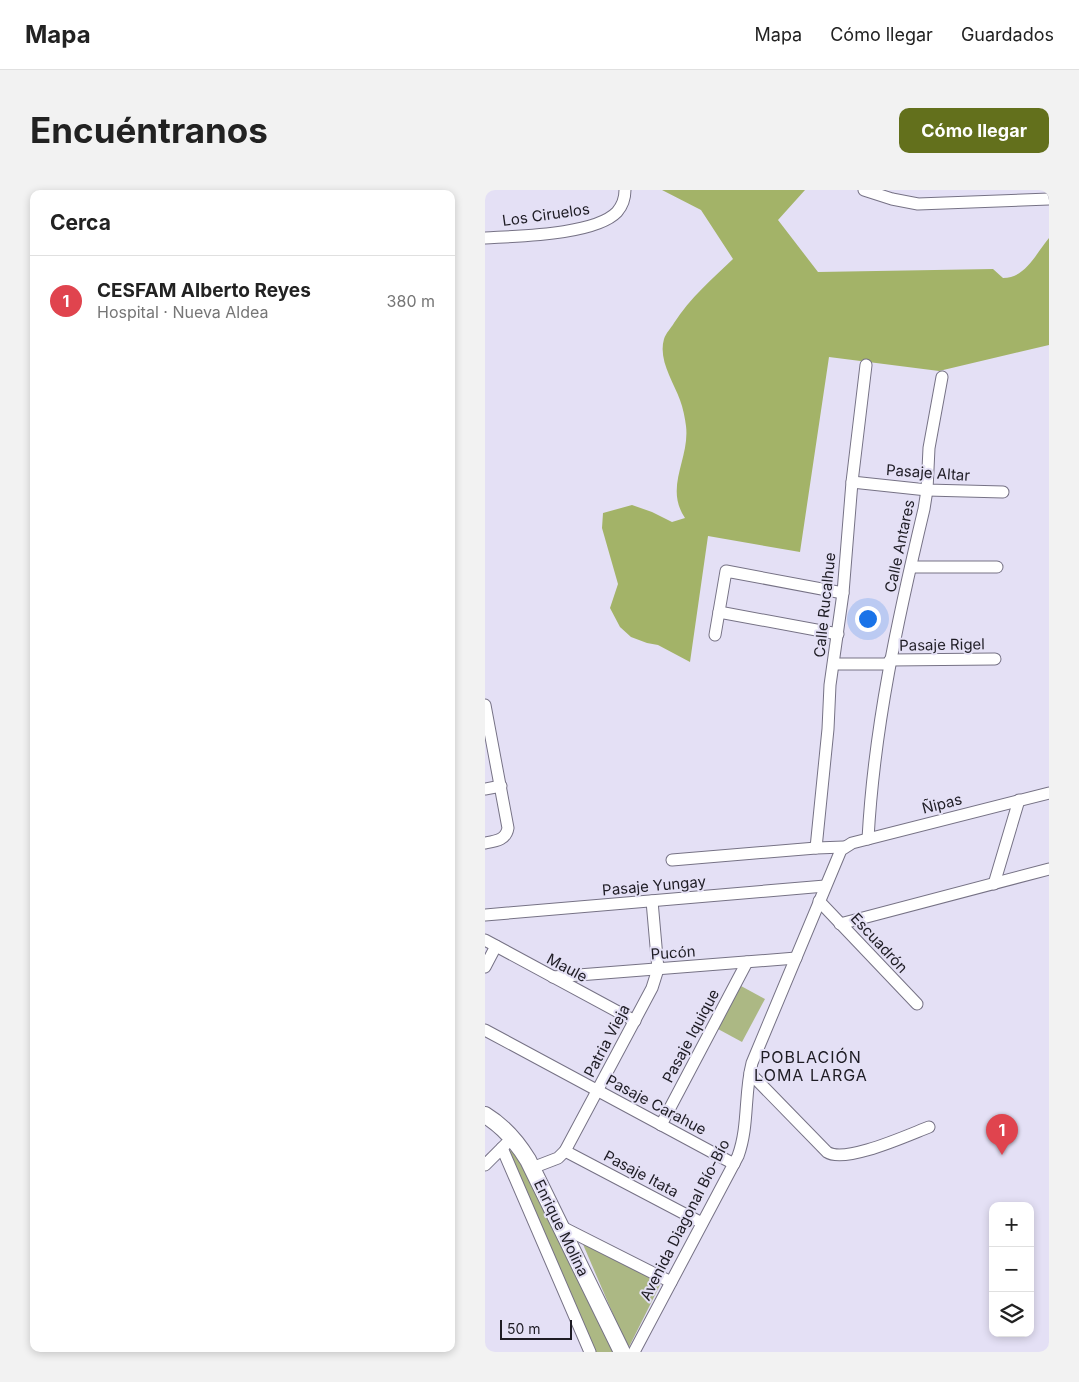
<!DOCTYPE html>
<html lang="es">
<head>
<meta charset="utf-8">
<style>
	:root { --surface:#fff; --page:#f2f2f2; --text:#222; --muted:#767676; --line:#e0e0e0; --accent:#63701c }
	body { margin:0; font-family:Inter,sans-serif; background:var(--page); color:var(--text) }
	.controls { position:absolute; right:15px; bottom:15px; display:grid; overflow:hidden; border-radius:10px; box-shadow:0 2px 8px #0003 }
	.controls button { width:45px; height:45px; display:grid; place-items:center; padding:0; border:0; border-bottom:1px solid var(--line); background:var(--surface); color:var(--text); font:25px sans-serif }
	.scale { position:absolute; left:15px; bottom:12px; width:72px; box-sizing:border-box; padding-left:5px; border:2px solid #1e1c24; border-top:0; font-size:14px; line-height:18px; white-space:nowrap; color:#1e1c24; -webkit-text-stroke:4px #e4e0f5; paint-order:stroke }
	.you { position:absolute; left:382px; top:428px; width:18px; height:18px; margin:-12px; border:4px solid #fff; border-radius:50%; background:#1a73e8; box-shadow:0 0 0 8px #1a73e833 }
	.badge { display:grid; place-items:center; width:32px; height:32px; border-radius:50%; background:var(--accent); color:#fff; font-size:16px; font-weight:700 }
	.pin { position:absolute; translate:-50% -41px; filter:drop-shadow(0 1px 2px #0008) }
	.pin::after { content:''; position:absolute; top:26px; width:18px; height:15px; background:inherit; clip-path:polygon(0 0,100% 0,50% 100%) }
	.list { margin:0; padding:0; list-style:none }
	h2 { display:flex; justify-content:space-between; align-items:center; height:65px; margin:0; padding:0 20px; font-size:21px }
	h2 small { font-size:16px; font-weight:400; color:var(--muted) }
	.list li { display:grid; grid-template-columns:32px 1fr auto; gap:15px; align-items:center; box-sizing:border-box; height:90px; padding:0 20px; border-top:1px solid var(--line) }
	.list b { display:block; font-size:19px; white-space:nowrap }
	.list p { margin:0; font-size:16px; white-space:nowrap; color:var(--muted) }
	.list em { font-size:16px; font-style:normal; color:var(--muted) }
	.icon { flex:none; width:28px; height:28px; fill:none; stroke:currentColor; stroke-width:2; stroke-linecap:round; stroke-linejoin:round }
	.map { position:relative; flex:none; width:564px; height:1162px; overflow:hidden; border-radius:10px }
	header { display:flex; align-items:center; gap:30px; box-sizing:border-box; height:70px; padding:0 25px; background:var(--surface); border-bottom:1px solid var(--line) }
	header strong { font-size:24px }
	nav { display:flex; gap:28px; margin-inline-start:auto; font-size:18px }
	.intro { display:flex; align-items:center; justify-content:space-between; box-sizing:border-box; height:120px; padding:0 30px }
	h1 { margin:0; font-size:35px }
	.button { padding:12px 22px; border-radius:10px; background:var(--accent); color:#fff; font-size:18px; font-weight:700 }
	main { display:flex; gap:30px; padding:0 30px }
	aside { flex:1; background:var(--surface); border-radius:10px; box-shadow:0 2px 8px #0003 }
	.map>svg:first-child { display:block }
	.green { fill:#acb884 }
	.forest { fill:#a3b368 }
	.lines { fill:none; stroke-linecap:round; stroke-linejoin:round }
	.street-casing { stroke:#767285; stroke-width:13 }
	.secondary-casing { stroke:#767285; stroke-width:18 }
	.street { stroke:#fff; stroke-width:11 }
	.secondary { stroke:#fff; stroke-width:16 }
	.labels { text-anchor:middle; stroke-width:4; stroke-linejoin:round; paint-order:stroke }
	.street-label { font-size:15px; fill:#1e1c24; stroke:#e4e0f5 }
	.neighbourhood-label { font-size:16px; letter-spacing:1px; fill:#1e1c24; stroke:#e4e0f5 }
</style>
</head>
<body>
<header>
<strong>Mapa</strong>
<nav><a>Mapa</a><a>Cómo llegar</a><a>Guardados</a></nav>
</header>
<div class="intro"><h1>Encuéntranos</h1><a class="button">Cómo llegar</a></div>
<main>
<aside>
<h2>Cerca<small></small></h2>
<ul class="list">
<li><span class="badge" style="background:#e0444e">1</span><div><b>CESFAM Alberto Reyes</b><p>Hospital · Nueva Aldea</p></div><em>380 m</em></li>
</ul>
</aside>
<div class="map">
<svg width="564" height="1162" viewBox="0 0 564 1162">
	<rect width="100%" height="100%" fill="#e4e0f5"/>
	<!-- green -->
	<g class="green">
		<path d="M256,796L280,809L257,852L233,839Z"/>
		<path d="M29,958L129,1162H108L22,963Z"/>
		<path d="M97,1052L176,1093L143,1159Z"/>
	</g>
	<!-- forest -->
	<path class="forest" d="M177,0H320L293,30L333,82L508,79L518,88C541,88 551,63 564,48V155L454,181L344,167L315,362L223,346L205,472L173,455L162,453L146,447L135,437L125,418L133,394L117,338L118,323L147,315L167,322L187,332L200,328C179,297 205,269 201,236C200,228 198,218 195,210C188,191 173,170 179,149C181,143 186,138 189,133C205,108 227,89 248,69L216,20Z"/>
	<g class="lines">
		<defs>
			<g id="street">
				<path d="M379,0L407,9L433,14L564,9"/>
				<path d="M0,48C32,46 110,45 132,22C138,15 140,8 140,0"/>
				<path d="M367,292L442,300L518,302"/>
				<path d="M426,377H512"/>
				<path d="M234,422L353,444"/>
				<path d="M230,445L241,381L358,403"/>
				<path d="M405,470L510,469"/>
				<path d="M349,474H404"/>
				<path d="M0,515L23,638C21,650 11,651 0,653"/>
				<path d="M0,599L16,596"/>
				<path d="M383,649C389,537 413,428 439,319L442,300L444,258L457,187"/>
				<path d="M331,658L343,539L345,495L358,403L367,292L381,175"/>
				<path d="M187,670L331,658L359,657"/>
				<path d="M509,694L534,610"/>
				<path d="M334,711L432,814"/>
				<path d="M0,725L340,696"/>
				<path d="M355,734L564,679"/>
				<path d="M0,750L150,831"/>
				<path d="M0,777L11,756"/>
				<path d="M68,787L311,768"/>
				<path d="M0,840L249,974"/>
				<path d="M265,883L342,962C360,974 423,945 444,937"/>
				<path d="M176,935L262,772"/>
				<path d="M17,958L105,1162"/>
				<path d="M80,961L217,1033"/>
				<path d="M0,975L21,954"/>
				<path d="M47,978L73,968L80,961L167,798L173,779L167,711"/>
				<path d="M75,1036L186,1092"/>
				<path d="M149,1162L253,966C264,936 259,904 267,873L356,660L367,653L564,603"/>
			</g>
			<path id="secondary" d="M0,925C18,936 32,952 43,970L137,1162"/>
		</defs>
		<!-- street casing -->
		<use href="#street" class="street-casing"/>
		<!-- secondary casing -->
		<use href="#secondary" class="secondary-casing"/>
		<!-- street -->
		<use href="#street" class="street"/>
		<!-- secondary -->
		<use href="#secondary" class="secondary"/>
	</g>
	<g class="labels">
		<!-- street labels -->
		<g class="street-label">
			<text transform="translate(61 25) rotate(-8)" y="5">Los Ciruelos</text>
			<text transform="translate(443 283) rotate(4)" y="5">Pasaje Altar</text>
			<text transform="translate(415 356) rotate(-78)" y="5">Calle Antares</text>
			<text transform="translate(340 415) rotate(-84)" y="5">Calle Rucalhue</text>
			<text transform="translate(457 455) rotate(-1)" y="5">Pasaje Rigel</text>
			<text transform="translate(457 614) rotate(-14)" y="5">Ñipas</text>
			<text transform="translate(169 696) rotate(-5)" y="5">Pasaje Yungay</text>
			<text transform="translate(394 753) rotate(47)" y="5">Escuadrón</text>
			<text transform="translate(188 763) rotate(-4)" y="5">Pucón</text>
			<text transform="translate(82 778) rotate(28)" y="5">Maule</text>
			<text transform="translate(206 846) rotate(-62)" y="5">Pasaje Iquique</text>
			<text transform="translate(122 851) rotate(-62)" y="5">Patria Vieja</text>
			<text transform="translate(171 915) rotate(28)" y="5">Pasaje Carahue</text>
			<text transform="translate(156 984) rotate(28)" y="5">Pasaje Itata</text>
			<text transform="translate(200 1030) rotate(-63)" y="5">Avenida Diagonal Bío-Bío</text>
			<text transform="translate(76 1038) rotate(64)" y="5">Enrique Molina</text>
		</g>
		<!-- neighbourhood labels -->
		<g class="neighbourhood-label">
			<text x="326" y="873">POBLACIÓN<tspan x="326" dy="18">LOMA LARGA</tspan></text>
		</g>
	</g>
</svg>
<div class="controls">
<button>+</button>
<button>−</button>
<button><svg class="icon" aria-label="layers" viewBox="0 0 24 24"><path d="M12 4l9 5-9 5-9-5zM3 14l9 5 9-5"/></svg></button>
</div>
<div class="scale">50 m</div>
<div class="you"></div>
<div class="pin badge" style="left:517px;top:965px;background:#e0444e">1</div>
</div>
</main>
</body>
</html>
